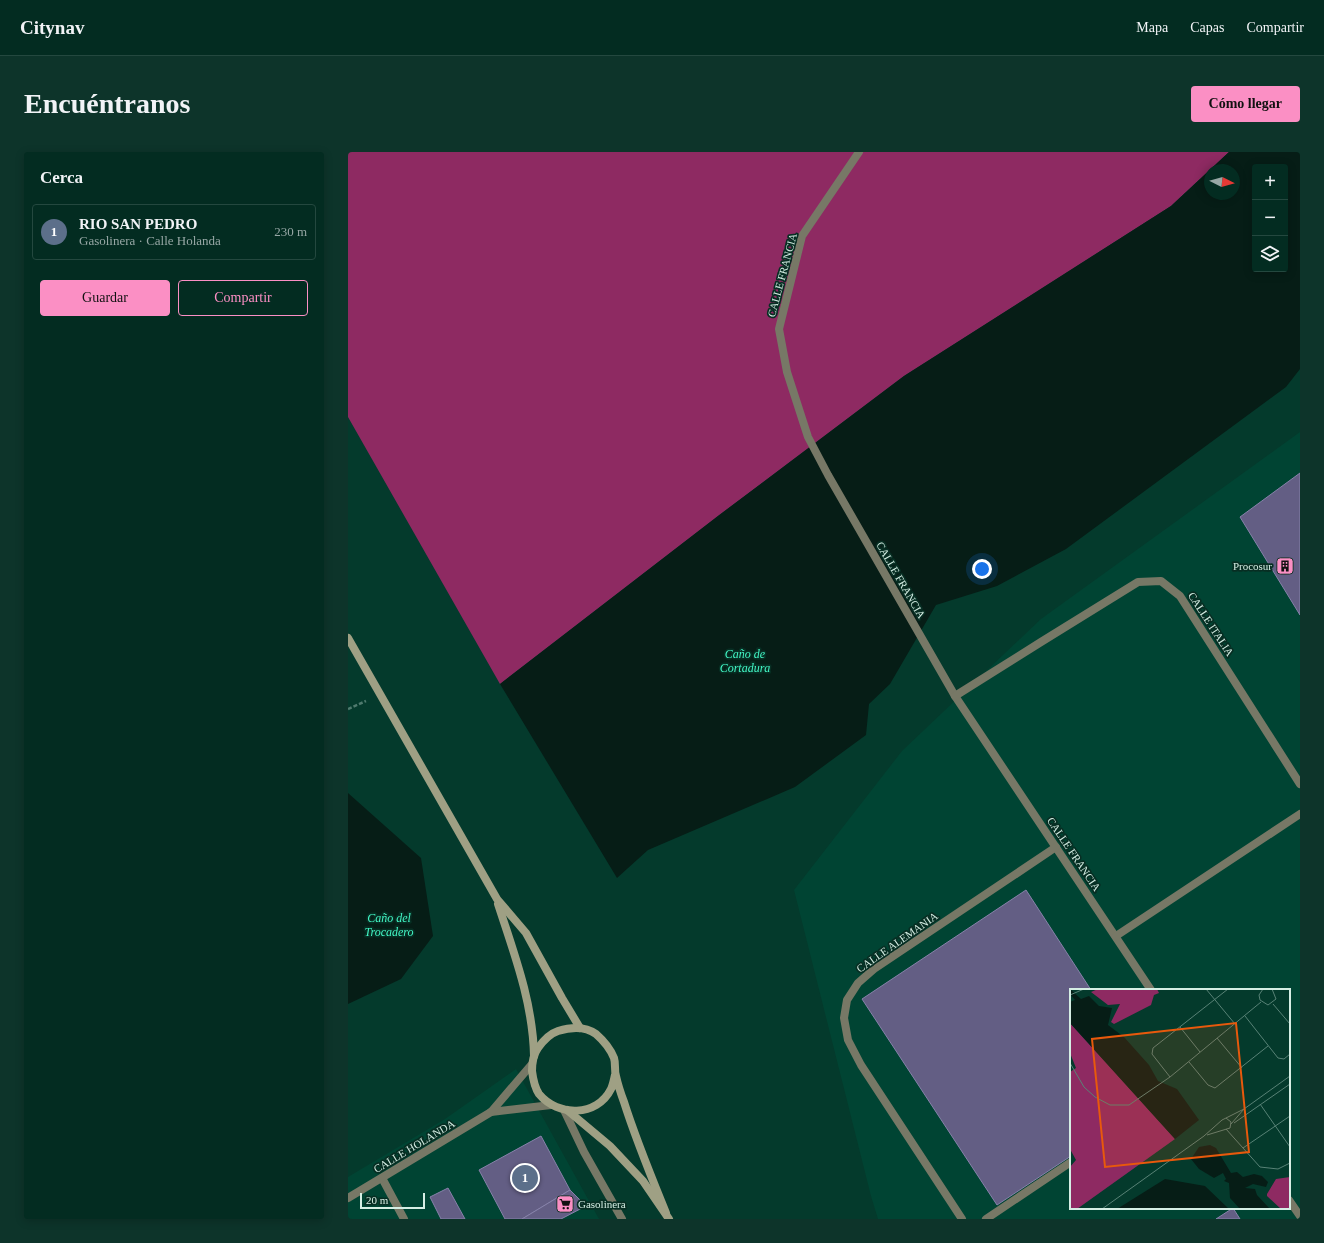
<!DOCTYPE html>
<html lang="es">
<head>
<meta charset="utf-8">
<style>
	:root { --surface:#032c21; --page:#0d342a; --text:#f1f3f6; --muted:#97a7a5; --line:#24483f; --accent:#fb8fc4 }
	body { margin:0; font-family:"Times New Roman",serif; background:var(--page); color:var(--text) }
	.controls { position:absolute; right:12px; top:12px; display:grid; overflow:hidden; border-radius:4px; box-shadow:0 2px 10px #0003 }
	.controls button { width:36px; height:36px; display:grid; place-items:center; padding:0; border:0; border-bottom:1px solid var(--line); background:var(--surface); color:var(--text); font:20px sans-serif }
	.compass { position:absolute; left:856px; top:12px; width:36px; height:36px; border-radius:50%; background:var(--surface); box-shadow:0 2px 10px #0003; rotate:96deg }
	.scale { position:absolute; left:12px; bottom:10px; width:65px; box-sizing:border-box; padding-left:4px; border:2px solid #d5eee4; border-top:0; font-size:11px; line-height:14px; white-space:nowrap; color:#d5eee4; -webkit-text-stroke:3px #072e23; paint-order:stroke }
	.you { position:absolute; left:634px; top:417px; width:14px; height:14px; margin:-10px; border:3px solid #fff; border-radius:50%; background:#1a73e8; box-shadow:0 0 0 6px #1a73e833 }
	.badge { display:grid; place-items:center; width:26px; height:26px; border-radius:50%; background:var(--accent); color:#fff; font-size:13px; font-weight:700 }
	.pin { position:absolute; translate:-50% -50%; border:2px solid #fff; box-shadow:0 1px 4px #0006 }
	.list { margin:0; padding:0; list-style:none }
	h2 { display:flex; justify-content:space-between; align-items:center; height:52px; margin:0; padding:0 16px; font-size:17px }
	h2 small { font-size:13px; font-weight:400; color:var(--muted) }
	.list li { display:grid; grid-template-columns:26px 1fr auto; gap:12px; align-items:center; box-sizing:border-box; height:56px; margin:0 8px 8px; padding:0 8px; border:1px solid var(--line); border-radius:4px }
	.list b { display:block; font-size:15px; white-space:nowrap }
	.list p { margin:0; font-size:13px; white-space:nowrap; color:var(--muted) }
	.list em { font-size:13px; font-style:normal; color:var(--muted) }
	.actions { display:flex; gap:8px; padding:12px 16px }
	.actions a { flex:1; padding:9px 0; border:1px solid var(--accent); border-radius:4px; text-align:center; font-size:14px; color:var(--accent) }
	.actions .main { background:var(--accent); color:#111 }
	.icon { flex:none; width:22px; height:22px; fill:none; stroke:currentColor; stroke-width:2; stroke-linecap:round; stroke-linejoin:round }
	.map { position:relative; flex:none; width:952px; height:1067px; overflow:hidden; border-radius:4px }
	header { display:flex; align-items:center; gap:24px; box-sizing:border-box; height:56px; padding:0 20px; background:var(--surface); border-bottom:1px solid var(--line) }
	header strong { font-size:19px }
	nav { display:flex; gap:22px; margin-inline-start:auto; font-size:14px }
	.intro { display:flex; align-items:center; justify-content:space-between; box-sizing:border-box; height:96px; padding:0 24px }
	h1 { margin:0; font-size:28px }
	.button { padding:10px 18px; border-radius:4px; background:var(--accent); color:#111; font-size:14px; font-weight:700 }
	main { display:flex; gap:24px; padding:0 24px }
	aside { flex:1; background:var(--surface); border-radius:4px; box-shadow:0 2px 10px #0003 }
	.map>svg:first-child { display:block }
	.built { fill:#043; fill-rule:evenodd }
	.green { fill:#8e2a62 }
	.water { fill:#061d16; fill-rule:evenodd }
	.building { fill:#635e84; stroke:#8782aa }
	.lines { fill:none; stroke-linecap:round; stroke-linejoin:round }
	.path { stroke:#4f7a6e; stroke-width:2.5; stroke-dasharray:4 2; stroke-linecap:butt }
	.service { stroke:#777866; stroke-width:8 }
	.pedestrian { stroke:#777866; stroke-width:8 }
	.minor { stroke:#777866; stroke-width:8 }
	.tertiary { stroke:#777866; stroke-width:8 }
	.secondary { stroke:#9fa084; stroke-width:8 }
	.labels { text-anchor:middle; stroke-width:3.5; stroke-linejoin:round; paint-order:stroke }
	.street-label { font-size:11px; fill:#d5eee4; stroke:#072e23 }
	.poi-label { font-size:11px; fill:#d5eee4; stroke:#072e23; text-anchor:end }
	.water-label { font-size:12px; font-style:italic; fill:#43f6c5; stroke:#072e23 }
	.inset-road { fill:none; stroke:#588276; stroke-width:1 }
	.view { fill:#e8590c; fill-opacity:0.15; stroke:#e8590c; stroke-width:2 }
	.inset-edge { fill:none; stroke:#d5eee4; stroke-width:2 }
</style>
</head>
<body>
<header>
<strong>Citynav</strong>
<nav><a>Mapa</a><a>Capas</a><a>Compartir</a></nav>
</header>
<div class="intro"><h1>Encuéntranos</h1><a class="button">Cómo llegar</a></div>
<main>
<aside>
<h2>Cerca<small></small></h2>
<ul class="list">
<li><span class="badge" style="background:#5c6f8a">1</span><div><b>RIO SAN PEDRO</b><p>Gasolinera · Calle Holanda</p></div><em>230 m</em></li>
</ul>
<div class="actions"><a class="main">Guardar</a><a>Compartir</a></div>
</aside>
<div class="map">
<svg width="952" height="1067" viewBox="0 0 952 1067">
	<rect width="100%" height="100%" fill="#043a2c"/>
	<!-- built -->
	<g class="built">
		<path d="M952,280V1067H530L523,1044L446,738L554,599L693,467ZM723,838H941V1056H723Z"/>
		<path d="M168,917L251,1067H0V1025L97,967Z"/>
	</g>
	<!-- green -->
	<path class="green" d="M0,0H881L823,54L556,224L370,364L152,532L0,265Z"/>
	<!-- water -->
	<g class="water">
		<path d="M881,0H952V217L938,235L718,397L649,434L588,453L542,532L521,552L518,583L447,635L300,698L269,726L152,532L370,364L556,224L823,54ZM907,15H937V117H907ZM862,18H886V42H862Z"/>
		<path d="M0,641L73,706L85,784L53,827L0,852Z"/>
	</g>
	<!-- building -->
	<g class="building">
		<path d="M952,321V463L892,365Z"/>
		<path d="M678,738L743,838H723V1004L649,1053L514,847Z"/>
		<path d="M193,984L222,1038L174,1067H157L131,1018Z"/>
		<path d="M100,1036L117,1067H93L82,1045Z"/>
		<path d="M222,1038L233,1049L236,1055L213,1067H174Z"/>
		<path d="M885,1056L892,1067H868Z"/>
	</g>
	<g class="lines">
		<!-- path -->
		<path class="path" d="M0,557L18,549"/>
		<!-- service -->
		<path class="service" d="M216,958L236,1000L274,1067"/>
		<!-- pedestrian -->
		<path class="pedestrian" d="M638,1067L723,1010"/>
		<!-- minor -->
		<g class="minor">
			<path d="M511,0L454,84L431,177L439,220L460,285L480,323L607,544L803,838"/>
			<path d="M607,544L693,490L790,430L813,429L832,444L952,632"/>
			<path d="M768,784L952,662"/>
			<path d="M34,1026L56,1067"/>
			<path d="M941,1048L952,1064"/>
			<path d="M614,1067L513,913L500,888L496,866L499,848L510,831L526,817L708,695"/>
		</g>
		<!-- tertiary -->
		<g class="tertiary">
			<path d="M143,960L203,953"/>
			<path d="M0,1046L143,960L184,912"/>
		</g>
		<!-- secondary -->
		<g class="secondary">
			<path d="M0,486L149,747L178,781L214,846L232,876"/>
			<path d="M150,752C166,801 185,851 186,904"/>
			<path d="M267,923C266,927 265,933 263,937C249,965 210,965 191,942C187,936 185,927 184,919C184,911 185,903 190,896C195,889 201,882 210,879C223,875 237,874 248,882C256,889 262,896 266,906C268,912 266,918 268,924C270,933 273,942 276,950C288,988 303,1024 318,1061"/>
			<path d="M219,958L262,994L295,1029L321,1067"/>
		</g>
	</g>
	<!-- icons -->
	<defs>
		<symbol id="building-square" viewBox="-11 -11 22 22"><rect x="-9" y="-9" width="18" height="18" rx="4" fill="#fb8fc4" stroke="#072e23"/><path d="M-4-6H4V6H1V3H-1V6H-4ZM-2.5-4.3h1.7v1.8h-1.7ZM.8-4.3h1.7v1.8H.8ZM-2.5-1h1.7V.8h-1.7ZM.8-1h1.7V.8H.8Z" fill="#111"/></symbol>
		<symbol id="supermarket-square" viewBox="-11 -11 22 22"><rect x="-9" y="-9" width="18" height="18" rx="4" fill="#fb8fc4" stroke="#072e23"/><path d="M-6-5.5h2.5l.6 2H6L4.5 2H-2.5L-4.4-4H-6ZM-1.5 3.2a1.3 1.3 0 1 0 .1 0ZM3 3.2a1.3 1.3 0 1 0 .1 0Z" fill="#111"/></symbol>
	</defs>
	<g fill-rule="evenodd">
		<use href="#building-square" x="927" y="404" width="20" height="20"/>
		<use href="#supermarket-square" x="207" y="1042" width="20" height="20"/>
	</g>
	<g class="labels">
		<!-- street labels -->
		<g class="street-label">
			<text transform="translate(434 123) rotate(-75)" y="4">CALLE FRANCIA</text>
			<text transform="translate(553 428) rotate(60)" y="4">CALLE FRANCIA</text>
			<text transform="translate(863 472) rotate(57)" y="4">CALLE ITALIA</text>
			<text transform="translate(726 702) rotate(56)" y="4">CALLE FRANCIA</text>
			<text transform="translate(549 790) rotate(-35)" y="4">CALLE ALEMANIA</text>
			<text transform="translate(66 994) rotate(-31)" y="4">CALLE HOLANDA</text>
		</g>
		<!-- poi labels -->
		<g class="poi-label">
			<text x="924" y="418">Procosur</text>
			<text x="230" y="1056" text-anchor="start">Gasolinera</text>
		</g>
		<!-- water labels -->
		<g class="water-label">
			<text x="397" y="506">Caño de<tspan x="397" dy="14">Cortadura</tspan></text>
			<text x="41" y="770">Caño del<tspan x="41" dy="14">Trocadero</tspan></text>
		</g>
	</g>
	<!-- overview -->
	<g transform="translate(722 837)">
		<rect width="220" height="220" fill="#043a2c"/>
		<path d="M28,0H87L89,4L84,6L81,16L44,35L41,33L50,15L38,16L21,3ZM0,34L105,150L7,220H0V178L6,171L0,160V83L6,79L0,64ZM220,188V220H211L197,207V205L206,190Z" fill="#8e2a62"/>
		<path d="M0,0L11,10L19,7L29,17L42,19L38,36L54,48L79,76L88,92L107,100L129,131L105,150L0,34V13L5,11L0,5ZM140,156L146,159L161,184L167,183L173,188L184,185L192,187L198,193L196,198L183,195L175,199L185,200L187,206L200,220H170L160,209L159,194L154,192L156,190L153,184L144,189L129,180L121,170L129,158ZM95,190L135,197L159,220H47Z" fill="#061d16"/>
		<path class="inset-road" d="M136,0L165,35M193,0L189,6L190,11L198,16L206,10L202,0M0,6L14,0M203,15L220,35M175,27L208,69L214,70L220,65M110,38L130,63M147,49L172,79M119,73L138,96L145,99L198,57M0,74L14,98L25,108L40,116H59L100,88L191,13M100,88L82,65L83,59L158,0M190,115L220,158M164,134L220,95M161,135L174,120L220,87M156,140L190,178L208,180L220,174M137,146L160,139L161,133L156,129M173,159L220,127M32,220L134,147L152,131L174,120"/>
		<path class="view" d="M166,34L179,163L35,178L22,50Z"/>
		<rect width="220" height="220" class="inset-edge"/>
	</g>
</svg>
<div class="controls">
<button>+</button>
<button>−</button>
<button><svg class="icon" aria-label="layers" viewBox="0 0 24 24"><path d="M12 4l9 5-9 5-9-5zM3 14l9 5 9-5"/></svg></button>
</div>
<svg class="compass" viewBox="-18 -18 36 36"><path d="M0-13l5 13h-10z" fill="#e53935"/><path d="M0 13l5-13h-10z" fill="#97a7a5"/></svg>
<div class="scale">20 m</div>
<div class="you"></div>
<div class="pin badge" style="left:177px;top:1026px;background:#5c6f8a">1</div>
</div>
</main>
</body>
</html>
